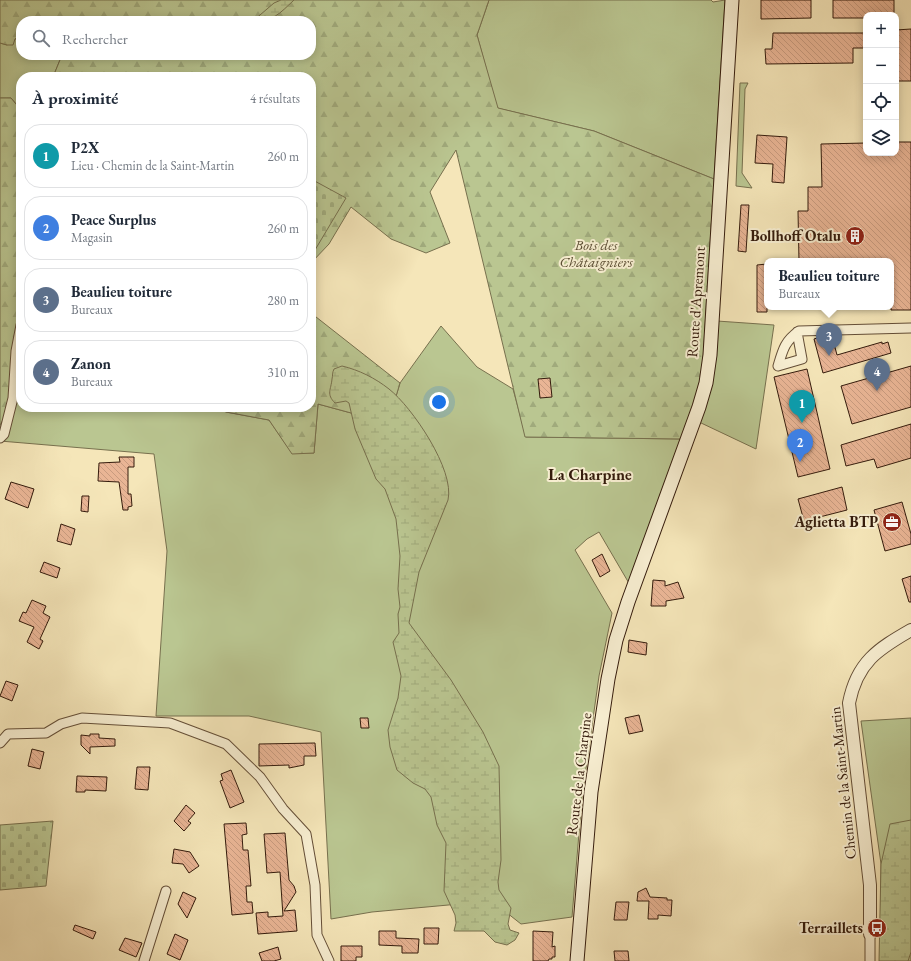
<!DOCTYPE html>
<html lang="fr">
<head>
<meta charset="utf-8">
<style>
	:root { --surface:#fff; --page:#f2f2f3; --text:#1f2937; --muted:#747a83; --line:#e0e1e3; --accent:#ea580c }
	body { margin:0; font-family:"EB Garamond",serif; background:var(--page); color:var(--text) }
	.controls { position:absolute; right:12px; top:12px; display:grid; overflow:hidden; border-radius:8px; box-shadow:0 2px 10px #0003 }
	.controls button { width:36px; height:36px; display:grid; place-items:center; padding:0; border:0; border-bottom:1px solid var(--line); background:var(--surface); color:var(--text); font:20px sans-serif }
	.you { position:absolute; left:439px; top:402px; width:14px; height:14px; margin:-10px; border:3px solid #fff; border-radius:50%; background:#1a73e8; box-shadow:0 0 0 6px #1a73e833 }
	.badge { display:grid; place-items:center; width:26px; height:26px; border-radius:50%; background:var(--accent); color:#fff; font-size:13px; font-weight:700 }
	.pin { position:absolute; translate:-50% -33px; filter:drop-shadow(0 1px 2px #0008) }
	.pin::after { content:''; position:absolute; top:21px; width:14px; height:12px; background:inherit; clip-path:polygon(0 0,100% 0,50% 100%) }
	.popup { position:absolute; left:764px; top:258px; width:130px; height:52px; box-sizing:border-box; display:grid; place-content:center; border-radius:8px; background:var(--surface); filter:drop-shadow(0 1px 3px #0005); font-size:13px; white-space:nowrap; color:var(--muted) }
	.popup b { font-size:15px; color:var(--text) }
	.popup::after { content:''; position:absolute; left:50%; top:100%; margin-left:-8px; border:8px solid transparent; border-top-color:var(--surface) }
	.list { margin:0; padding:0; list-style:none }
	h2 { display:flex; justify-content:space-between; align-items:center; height:52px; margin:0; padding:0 16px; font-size:17px }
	h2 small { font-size:13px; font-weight:400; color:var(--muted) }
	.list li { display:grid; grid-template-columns:26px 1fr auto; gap:12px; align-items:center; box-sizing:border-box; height:64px; margin:0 8px 8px; padding:0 8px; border:1px solid var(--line); border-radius:16px }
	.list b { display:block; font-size:15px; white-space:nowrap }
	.list p { margin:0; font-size:13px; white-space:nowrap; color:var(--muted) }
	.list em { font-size:13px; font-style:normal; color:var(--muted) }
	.icon { flex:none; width:22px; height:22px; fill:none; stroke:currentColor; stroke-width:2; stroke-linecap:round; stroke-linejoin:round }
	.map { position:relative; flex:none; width:911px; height:961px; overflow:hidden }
	.search { position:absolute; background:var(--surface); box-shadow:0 2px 10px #0003; left:16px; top:16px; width:300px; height:44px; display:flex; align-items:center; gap:10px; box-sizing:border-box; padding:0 14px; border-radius:16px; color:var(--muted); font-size:15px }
	.panel { position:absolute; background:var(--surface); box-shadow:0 2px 10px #0003; left:16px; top:72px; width:300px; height:340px; border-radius:16px }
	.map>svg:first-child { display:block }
	.grass { fill:#bac691; stroke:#77704e }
	.forest { fill:url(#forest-firs); stroke:#77704e }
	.wetland { fill:url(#wetland-marsh); stroke:#77704e }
	.cemetery { fill:url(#cemetery-stones); stroke:#77704e }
	.building { fill:url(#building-back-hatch); stroke:#341b0c }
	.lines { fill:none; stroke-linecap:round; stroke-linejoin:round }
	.minor-casing { stroke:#644e37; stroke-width:11 }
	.tertiary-casing { stroke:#644e37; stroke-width:14 }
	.secondary-casing { stroke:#341b0c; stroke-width:15 }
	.minor { stroke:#f8efd2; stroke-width:9 }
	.tertiary { stroke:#f8efd2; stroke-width:12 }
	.secondary { stroke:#f8efd2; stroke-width:13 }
	.labels { text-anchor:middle; stroke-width:4; stroke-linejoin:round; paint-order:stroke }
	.poi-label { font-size:15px; font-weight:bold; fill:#341b0c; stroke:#f8efd2; text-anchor:end }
	.park-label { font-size:15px; font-style:italic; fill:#5c4e34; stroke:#f8efd2 }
	.street-label { font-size:15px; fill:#341b0c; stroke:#f8efd2 }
	.neighbourhood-label { font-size:16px; font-weight:bold; fill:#341b0c; stroke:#f8efd2 }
</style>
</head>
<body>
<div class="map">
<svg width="911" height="961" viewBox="0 0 911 961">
	<defs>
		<pattern id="forest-firs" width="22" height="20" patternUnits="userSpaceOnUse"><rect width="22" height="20" fill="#bac691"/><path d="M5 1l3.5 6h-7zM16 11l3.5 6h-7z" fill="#a0aa7c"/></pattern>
		<pattern id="wetland-marsh" width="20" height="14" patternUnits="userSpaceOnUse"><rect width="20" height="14" fill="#bac691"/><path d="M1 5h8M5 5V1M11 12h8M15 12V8" fill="none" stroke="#a0aa7c"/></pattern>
		<pattern id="cemetery-stones" width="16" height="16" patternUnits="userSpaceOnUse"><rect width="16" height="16" fill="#bac691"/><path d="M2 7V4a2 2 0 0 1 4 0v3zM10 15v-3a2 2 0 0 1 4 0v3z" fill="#a0aa7c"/></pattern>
		<pattern id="building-back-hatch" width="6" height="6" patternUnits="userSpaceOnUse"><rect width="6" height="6" fill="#e9b595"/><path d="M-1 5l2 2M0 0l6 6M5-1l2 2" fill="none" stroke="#c89b7f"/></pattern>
	</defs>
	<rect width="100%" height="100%" fill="#f5e6b9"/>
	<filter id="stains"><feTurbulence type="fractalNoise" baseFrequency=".005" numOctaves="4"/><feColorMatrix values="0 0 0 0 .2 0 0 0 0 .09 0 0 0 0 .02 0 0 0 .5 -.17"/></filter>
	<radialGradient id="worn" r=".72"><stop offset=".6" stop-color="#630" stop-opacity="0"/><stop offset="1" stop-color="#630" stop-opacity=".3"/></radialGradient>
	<!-- grass -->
	<g class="grass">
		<path d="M489,0H711L713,2L725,0L714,179L594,131L497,108L477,35Z"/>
		<path d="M21,35V55H62L53,77H21V110L11,98H0V43L7,45Z"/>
		<path d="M740,83H748L745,89L742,173L752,188L736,186Z"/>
		<path d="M717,321L774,325L756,449L699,422Z"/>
		<path d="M441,326L477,367L513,389L526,437L683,439L630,585L599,532L587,539L575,550L612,613L599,676L582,797L572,917L521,924L492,901L372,912L331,919L321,732L249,716H156L167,551L154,454L0,441V425L21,391V407H217L226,412L269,420L292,453H314L318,404L388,423L400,383Z"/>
		<path d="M911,718V961H880L881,864L861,721Z"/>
	</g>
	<!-- forest -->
	<g class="forest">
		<path d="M0,0H489L477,35L498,108L594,131L714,179L702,376L683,439L525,437L456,150L430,192L450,243L426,253L391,239L351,207L329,244L311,263V77H53L62,55H311V21H21V35L15,39L13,45H7L0,43Z"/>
		<path d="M0,98H11L21,110V391L0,425Z"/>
		<path d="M311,313L400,383L388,423L318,404L314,453L292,454L269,420L226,412L217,407H311Z"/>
	</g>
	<!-- wetland -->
	<g class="wetland">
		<path d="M281,0H294C279,14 274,21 253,21L274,3Z"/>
		<path d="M342,366C359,370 375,378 389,389C412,407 455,470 448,500L419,572L409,623L451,680L483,732L499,766L501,860L498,882L499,890L511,908L508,924L510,930L519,933L515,940L507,945L495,942L484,931H454L456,923L455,915L444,891L446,843L437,825L431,797L425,789L413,783L397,770L390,747L388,730L398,698L401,676L393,642L399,633L398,614L400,607L398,589L400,556L396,519L385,489L376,479L355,429L349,403L346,401L335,403C326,394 331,390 332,379C333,375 332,373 334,369Z"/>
		<path d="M911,820V952L908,961H879L881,864L890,824Z"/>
	</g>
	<!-- cemetery -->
	<g class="cemetery">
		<path d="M311,179L346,198L312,255H311Z"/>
		<path d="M53,821L46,886L0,890V825Z"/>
	</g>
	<!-- building -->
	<g class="building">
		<path d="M761,0H811V18L761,19Z"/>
		<path d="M833,0H894V15H866V18H833Z"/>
		<path d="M911,29V81H896V30Z"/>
		<path d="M773,33H866V48H853V63L766,64L765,49H772Z"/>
		<path d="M757,135L787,137L784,183L772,182L773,164L755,163Z"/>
		<path d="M896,142H911V310H891V261H799L798,211H808V187H822L821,144L866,143V153H896Z"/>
		<path d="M741,205H749L746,252L738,251Z"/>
		<path d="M767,264V312H757V265Z"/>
		<path d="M823,336H832L837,355L882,342V344L888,342L891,353L823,373L814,339Z"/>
		<path d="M911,366V407L852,424L841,386Z"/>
		<path d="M807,369L830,469L798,477L774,377Z"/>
		<path d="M550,378L552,397L540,398L538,379Z"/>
		<path d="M911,424V458L877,468L874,459L846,466L841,445Z"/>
		<path d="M119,457H134V467H128V494H131L132,506L128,507V510H123L119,482L98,481L99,463L120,462Z"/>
		<path d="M11,482L34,489L28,508L5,499Z"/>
		<path d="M842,487L847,510L804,521L798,499Z"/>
		<path d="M82,496H89L88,512L81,511Z"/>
		<path d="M902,502L911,534V544L885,551L874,510Z"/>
		<path d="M61,524L75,529L71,545L57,541Z"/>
		<path d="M602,554L610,571L600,577L592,560Z"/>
		<path d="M44,562L60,568L57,578L40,572Z"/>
		<path d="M911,576V602H909L902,579Z"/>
		<path d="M653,580L665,581V586L678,582L684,598L666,601V606H651Z"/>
		<path d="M32,600L46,606L43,613L50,617L40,639L43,641L39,649L27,642L34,627L19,621L23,612L26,613Z"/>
		<path d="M629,640L647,643L646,655L628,652Z"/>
		<path d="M6,681L18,685L12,701L0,696Z"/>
		<path d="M639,715L643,731L629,734L625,718Z"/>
		<path d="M360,718H368L369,728H361Z"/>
		<path d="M90,734H99V738L115,739V746L90,747V754L81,745V735L90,736Z"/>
		<path d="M315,743L316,756H304V765L289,768V765L259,766V744Z"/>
		<path d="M32,749L44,752L40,769L28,766Z"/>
		<path d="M137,767H150L148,790L135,789Z"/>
		<path d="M231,770L244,802L230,808L220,781L223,780L221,774Z"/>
		<path d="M77,776L107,777L106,791L85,790V792H76Z"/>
		<path d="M186,805L195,813L188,821L191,823L184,831L174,821Z"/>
		<path d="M246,823L247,834L242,835L243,850H248L251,886H246L247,902H252L253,913L232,915L224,824Z"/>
		<path d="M285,833L289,880L294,886L296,892L284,911L295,910L297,931L258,934L256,913L268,912V917L283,916L280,872L267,873L264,834Z"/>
		<path d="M174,849L190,852L199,866L189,873L183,864L172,863Z"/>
		<path d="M646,888L650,897L667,898V900H672L671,916L658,915V919H648L649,901H637L638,892Z"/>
		<path d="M183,892L196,898L187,918L178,904Z"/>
		<path d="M616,902H629L627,920H614Z"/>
		<path d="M75,925L96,932L93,939L73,930Z"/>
		<path d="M424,928H439L438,944H424Z"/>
		<path d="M379,931H396V938L419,939L418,953H402V946L379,945Z"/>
		<path d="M533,931L553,932L552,947L555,946V957H552V959H549L548,961H533Z"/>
		<path d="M175,934L188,940L180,960L167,954Z"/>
		<path d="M125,938L142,943L136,957L119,950Z"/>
		<path d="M341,946H362V957H356V961H341Z"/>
		<path d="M278,947L281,959L274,961H262L259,953Z"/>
		<path d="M614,951H628L629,961H615Z"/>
	</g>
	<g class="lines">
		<defs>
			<g id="minor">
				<path d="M797,332L802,359L778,366C783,349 785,341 799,331L911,328"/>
				<path d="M0,438L4,434L13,398L16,351L21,325"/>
				<path d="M0,743L8,734L46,733L61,724L82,718L170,723L226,744L260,777L283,809L306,834L315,885L317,935L329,961"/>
				<path d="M144,961L166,891"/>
				<path d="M870,961V934"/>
			</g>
			<path id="tertiary" d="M870,934V885L849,703C857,662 878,649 911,630"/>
			<path id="secondary" d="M577,961L591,792L608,679L616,640L628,602L699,407L706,383L710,355L732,0"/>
		</defs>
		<!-- minor casing -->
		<use href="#minor" class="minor-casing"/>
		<!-- tertiary casing -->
		<use href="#tertiary" class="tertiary-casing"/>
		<!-- secondary casing -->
		<use href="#secondary" class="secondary-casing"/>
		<!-- minor -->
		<use href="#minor" class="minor"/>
		<!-- tertiary -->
		<use href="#tertiary" class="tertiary"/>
		<!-- secondary -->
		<use href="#secondary" class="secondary"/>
	</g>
	<!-- icons -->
	<defs>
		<symbol id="building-disc" viewBox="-11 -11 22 22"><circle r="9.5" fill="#8f2418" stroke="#f8efd2"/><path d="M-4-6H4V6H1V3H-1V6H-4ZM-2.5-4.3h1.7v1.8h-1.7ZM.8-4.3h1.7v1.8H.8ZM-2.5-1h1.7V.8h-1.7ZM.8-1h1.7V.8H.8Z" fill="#fff"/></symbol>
		<symbol id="office-disc" viewBox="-11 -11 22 22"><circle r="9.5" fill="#8f2418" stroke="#f8efd2"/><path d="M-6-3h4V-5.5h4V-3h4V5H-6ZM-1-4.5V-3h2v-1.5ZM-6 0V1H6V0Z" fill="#fff"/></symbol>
		<symbol id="bus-disc" viewBox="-11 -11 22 22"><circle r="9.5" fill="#8f2418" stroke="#f8efd2"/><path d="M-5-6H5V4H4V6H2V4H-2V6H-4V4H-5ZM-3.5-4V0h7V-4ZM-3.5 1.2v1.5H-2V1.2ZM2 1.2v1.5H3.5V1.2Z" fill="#fff"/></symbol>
	</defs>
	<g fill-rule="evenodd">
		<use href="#building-disc" x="844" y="225" width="22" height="22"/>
		<use href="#office-disc" x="881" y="511" width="22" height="22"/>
		<use href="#bus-disc" x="866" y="917" width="22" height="22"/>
	</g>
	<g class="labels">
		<!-- poi labels -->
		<g class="poi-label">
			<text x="841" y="241">Bollhoff Otalu</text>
			<text x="878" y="527">Aglietta BTP</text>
			<text x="863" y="933">Terraillets</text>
		</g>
		<!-- park labels -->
		<g class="park-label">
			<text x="596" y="250">Bois des<tspan x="596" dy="17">Châtaigniers</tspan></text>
		</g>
		<!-- street labels -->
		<g class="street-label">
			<text transform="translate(696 302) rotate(-86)" y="5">Route d'Apremont</text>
			<text transform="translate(579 774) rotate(-83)" y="5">Route de la Charpine</text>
			<text transform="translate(843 783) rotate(-96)" y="5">Chemin de la Saint-Martin</text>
		</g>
		<!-- neighbourhood labels -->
		<g class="neighbourhood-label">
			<text x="590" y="480">La Charpine</text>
		</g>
	</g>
	<rect width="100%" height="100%" filter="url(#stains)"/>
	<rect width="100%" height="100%" fill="url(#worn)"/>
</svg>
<div class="controls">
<button>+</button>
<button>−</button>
<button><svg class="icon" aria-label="locate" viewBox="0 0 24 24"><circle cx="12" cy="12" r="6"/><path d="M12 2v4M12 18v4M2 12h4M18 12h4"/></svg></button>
<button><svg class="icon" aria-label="layers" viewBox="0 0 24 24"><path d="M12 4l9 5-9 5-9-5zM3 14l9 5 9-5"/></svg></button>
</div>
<div class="you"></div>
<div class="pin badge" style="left:802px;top:423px;background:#0f9aa8">1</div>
<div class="pin badge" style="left:800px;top:462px;background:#3f7fe0">2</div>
<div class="pin badge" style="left:829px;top:356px;background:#5c6f8a">3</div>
<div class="popup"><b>Beaulieu toiture</b>Bureaux</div>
<div class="pin badge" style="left:877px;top:391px;background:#5c6f8a">4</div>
<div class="search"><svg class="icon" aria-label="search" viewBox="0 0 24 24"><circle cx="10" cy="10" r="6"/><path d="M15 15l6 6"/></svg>Rechercher</div>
<section class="panel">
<h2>À proximité<small>4 résultats</small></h2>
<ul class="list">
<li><span class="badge" style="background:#0f9aa8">1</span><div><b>P2X</b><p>Lieu · Chemin de la Saint-Martin</p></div><em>260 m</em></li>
<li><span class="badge" style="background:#3f7fe0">2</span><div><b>Peace Surplus</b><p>Magasin</p></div><em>260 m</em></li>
<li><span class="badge" style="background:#5c6f8a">3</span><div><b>Beaulieu toiture</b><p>Bureaux</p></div><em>280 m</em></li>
<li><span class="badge" style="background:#5c6f8a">4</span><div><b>Zanon</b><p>Bureaux</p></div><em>310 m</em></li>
</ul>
</section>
</div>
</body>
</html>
